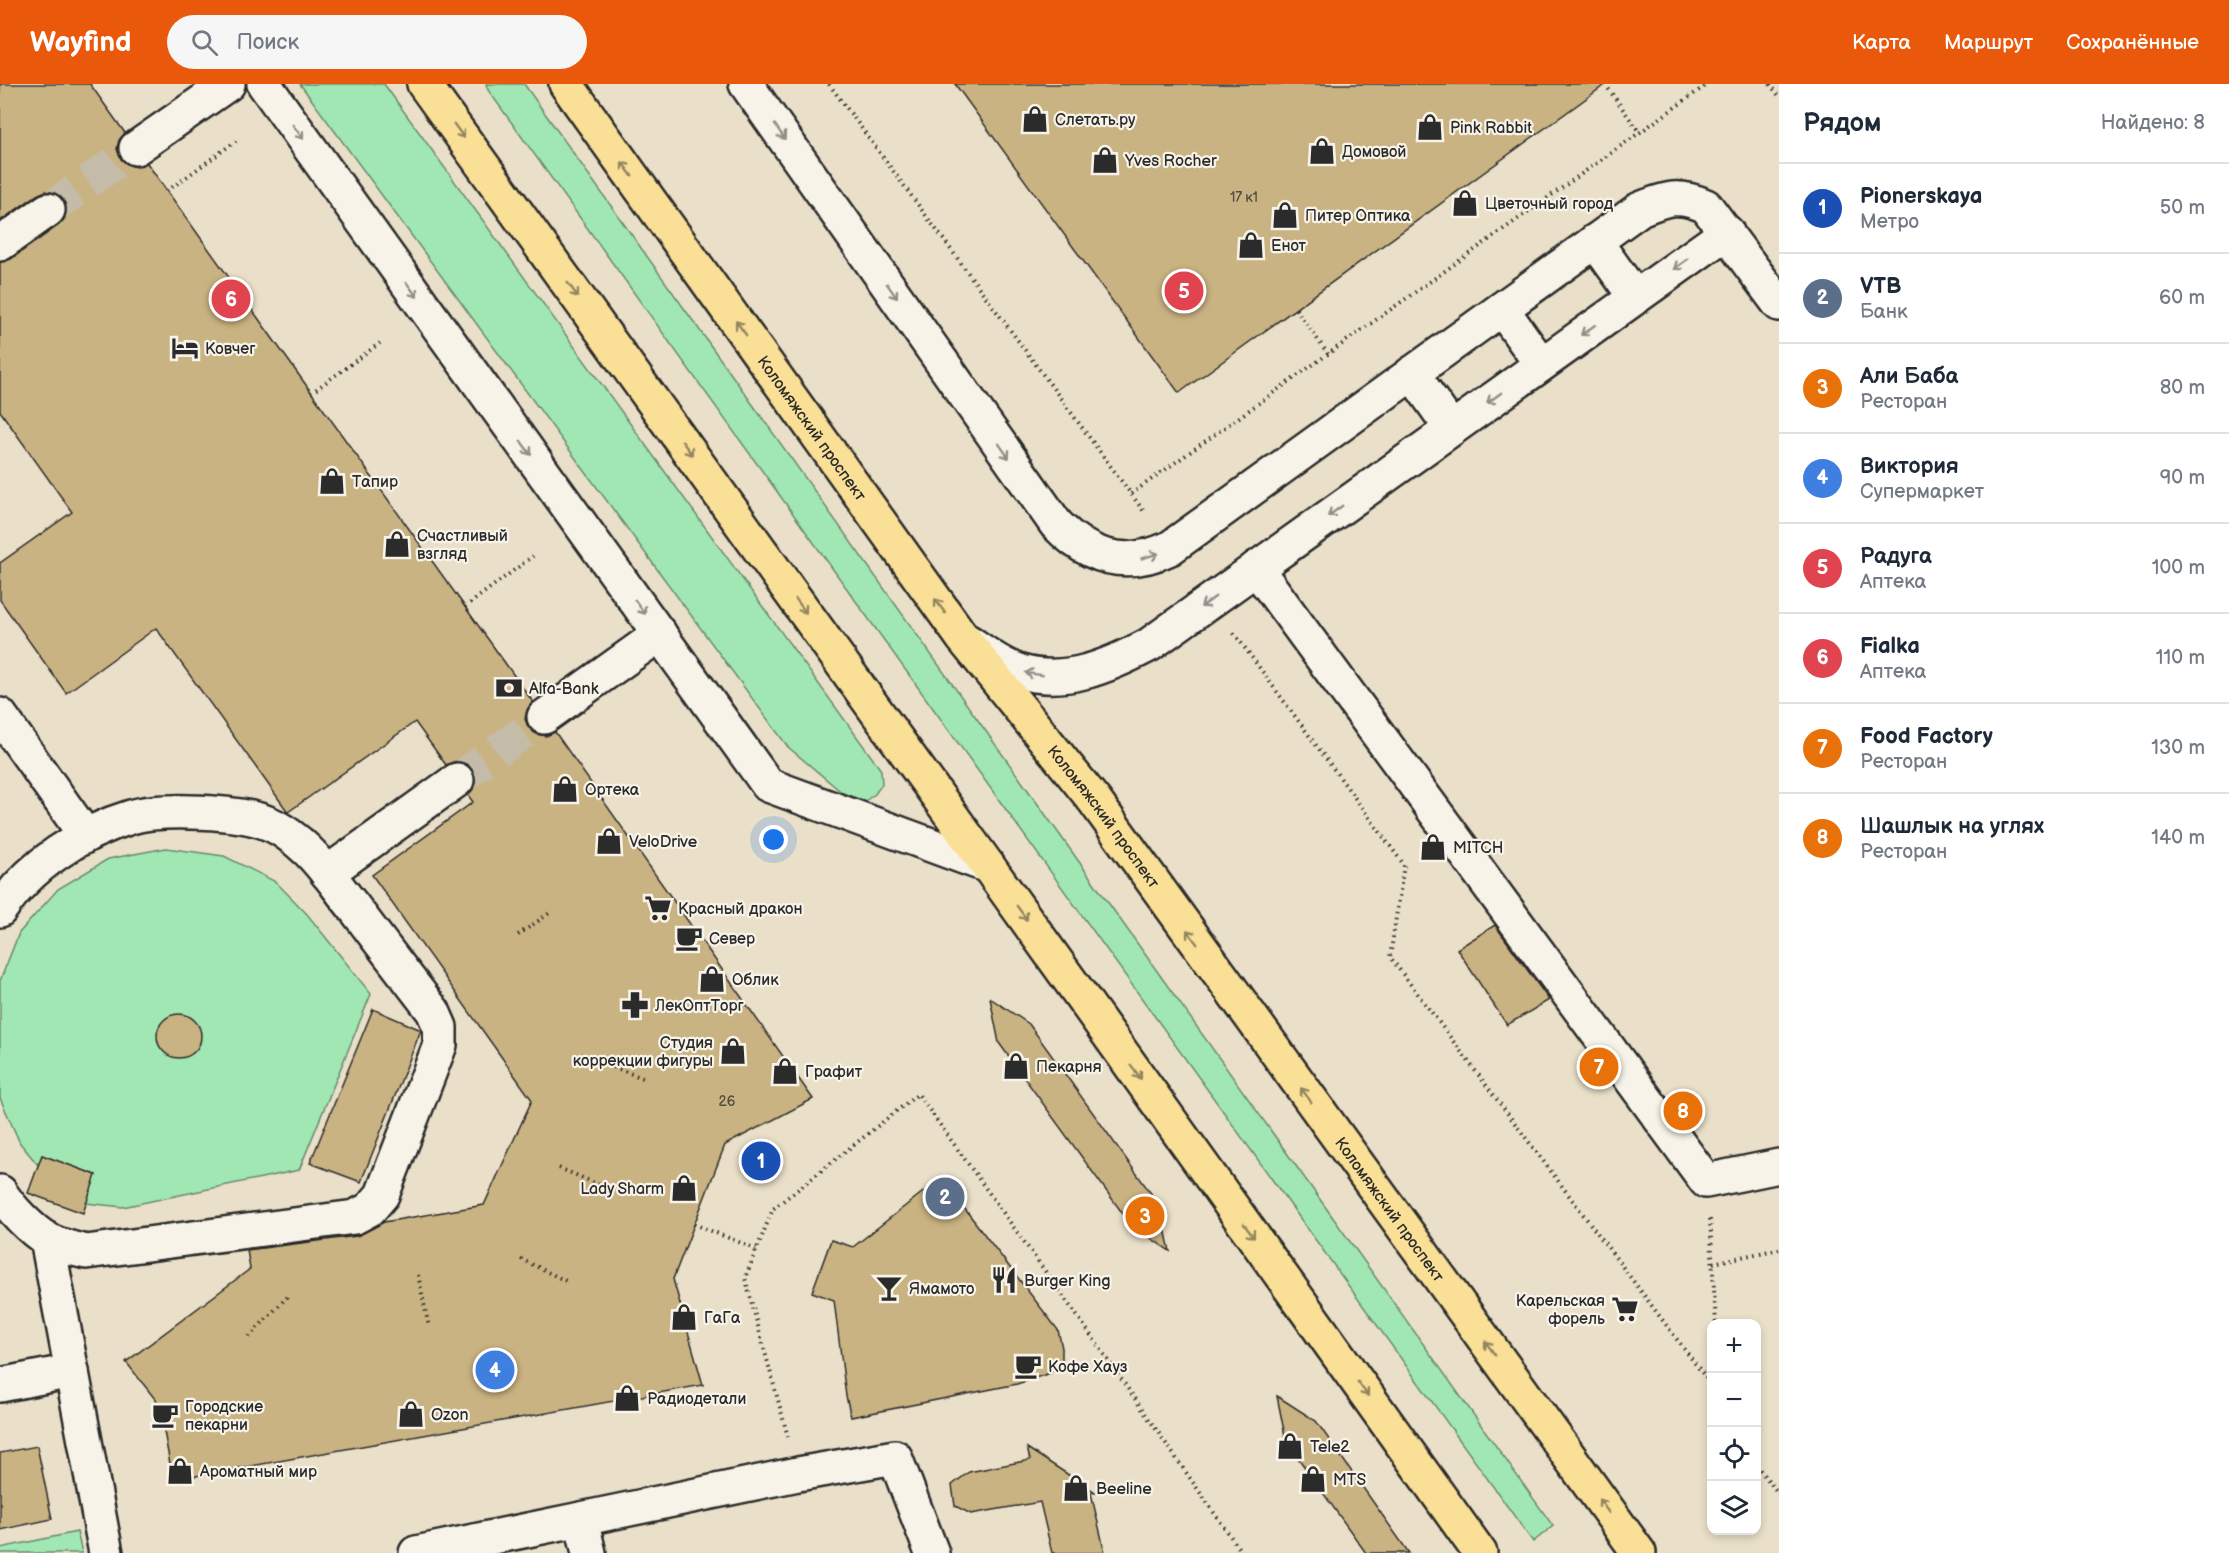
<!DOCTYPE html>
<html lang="ru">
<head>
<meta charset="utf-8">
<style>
	:root { --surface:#fff; --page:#f6f6f7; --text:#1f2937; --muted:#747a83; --line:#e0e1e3; --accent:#ea580c }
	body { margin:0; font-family:"Balsamiq Sans",sans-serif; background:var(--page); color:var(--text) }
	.controls { position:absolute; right:18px; bottom:18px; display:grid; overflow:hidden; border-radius:12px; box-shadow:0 3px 9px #0003 }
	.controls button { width:54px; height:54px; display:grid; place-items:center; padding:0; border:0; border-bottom:2px solid var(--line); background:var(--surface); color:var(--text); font:30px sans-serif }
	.you { position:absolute; left:774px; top:756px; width:21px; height:21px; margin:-15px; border:4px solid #fff; border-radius:50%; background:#1a73e8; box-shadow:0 0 0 9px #1a73e833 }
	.badge { display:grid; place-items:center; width:39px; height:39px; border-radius:50%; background:var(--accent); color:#fff; font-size:20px; font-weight:700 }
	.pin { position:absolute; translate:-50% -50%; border:3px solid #fff; box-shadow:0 2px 6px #0006 }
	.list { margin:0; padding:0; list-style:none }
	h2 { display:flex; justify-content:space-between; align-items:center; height:78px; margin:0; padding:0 24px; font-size:26px }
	h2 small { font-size:20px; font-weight:400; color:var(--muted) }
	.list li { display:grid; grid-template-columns:39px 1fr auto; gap:18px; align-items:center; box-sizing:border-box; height:90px; padding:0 24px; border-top:2px solid var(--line) }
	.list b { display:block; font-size:22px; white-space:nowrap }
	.list p { margin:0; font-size:20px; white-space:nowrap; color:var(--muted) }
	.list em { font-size:20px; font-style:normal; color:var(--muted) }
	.icon { flex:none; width:33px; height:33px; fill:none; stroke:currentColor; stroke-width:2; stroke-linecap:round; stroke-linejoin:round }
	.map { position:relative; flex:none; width:1779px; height:1469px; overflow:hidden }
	header { display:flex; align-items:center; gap:36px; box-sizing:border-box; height:84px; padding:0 30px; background:var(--accent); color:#fff }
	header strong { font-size:28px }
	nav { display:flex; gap:33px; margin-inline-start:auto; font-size:21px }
	.search { width:420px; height:54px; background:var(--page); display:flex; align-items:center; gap:15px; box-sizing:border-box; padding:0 21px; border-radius:33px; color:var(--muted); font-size:22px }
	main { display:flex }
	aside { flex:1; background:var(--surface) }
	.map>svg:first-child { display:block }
	.green { fill:#a1e7b3; stroke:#66896f; stroke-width:1.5 }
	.building { fill:#cab382; stroke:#2b2b2b; stroke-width:1.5 }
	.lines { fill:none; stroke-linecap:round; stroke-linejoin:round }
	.minor-tunnel { stroke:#c4bca9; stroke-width:33; stroke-dasharray:33 16; stroke-linecap:butt }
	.minor-casing { stroke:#2b2b2b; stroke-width:38 }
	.major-casing { stroke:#2b2b2b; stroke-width:38 }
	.path { stroke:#2b2b2b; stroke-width:4; stroke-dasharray:1.5 4.5; stroke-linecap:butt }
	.minor { stroke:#f7f3e8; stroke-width:33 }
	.major { stroke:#fadf96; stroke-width:33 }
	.oneway { stroke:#928560 }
	.oneway2 { stroke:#918f8a }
	.labels { text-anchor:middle; stroke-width:4.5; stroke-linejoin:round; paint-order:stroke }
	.number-label { font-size:14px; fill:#534d41 }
	.poi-label { font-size:16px; fill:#2b2b2b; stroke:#f7f3e8; text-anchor:start }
	.street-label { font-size:16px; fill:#2b2b2b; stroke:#f7f3e8 }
</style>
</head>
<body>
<header>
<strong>Wayfind</strong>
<div class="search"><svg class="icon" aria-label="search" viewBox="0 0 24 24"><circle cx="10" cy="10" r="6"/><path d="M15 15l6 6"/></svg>Поиск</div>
<nav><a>Карта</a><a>Маршрут</a><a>Сохранённые</a></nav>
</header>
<main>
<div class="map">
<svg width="1779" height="1469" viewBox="0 0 1779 1469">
	<rect width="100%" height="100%" fill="#eae0c9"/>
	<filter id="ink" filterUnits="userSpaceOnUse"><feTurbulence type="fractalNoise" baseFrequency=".0167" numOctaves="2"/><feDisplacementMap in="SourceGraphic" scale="12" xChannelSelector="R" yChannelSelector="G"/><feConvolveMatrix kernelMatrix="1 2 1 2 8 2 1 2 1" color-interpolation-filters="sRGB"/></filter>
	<g filter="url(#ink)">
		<!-- green -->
		<g class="green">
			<path d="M300,0H384L881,686L882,700L875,710L865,717L851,716L788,663Z"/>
			<path d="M486,0H524L1553,1442L1533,1458L488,6Z"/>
			<path d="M166,764L224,772L276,798L307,830L371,910L299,1086L123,1123L86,1119L96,1091L42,1071L38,1081L20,1059L0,1014V897L19,849L58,805L108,775Z"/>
			<path d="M77,1448L82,1469H0V1464Z"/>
		</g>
		<!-- building -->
		<g class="building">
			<path d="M0,0H90L125,49L119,56L117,65L121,75L129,81L137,83L147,79L533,618L527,626L525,635L528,643L537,650L546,652L555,648L813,1015L725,1061L673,1195L703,1301L190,1393L170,1380L159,1320L126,1278L250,1185L247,1166L357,1152L384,1138L484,1121L532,1016L372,791L473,718L468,711L474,704L476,695L472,685L464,679L456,677L446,681L415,638L288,728L156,544L66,609L0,516V479L72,428L0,327V178L11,175L59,141L65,134L67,125L64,116L56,109L46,107L37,111L0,137Z"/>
			<path d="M955,0H1606L1179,309Z"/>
			<path d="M1495,841L1549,916L1507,941L1457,865Z"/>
			<path d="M990,914L1029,940L1160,1122L1170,1167L1131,1141L999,959Z"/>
			<path d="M373,925L421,946L361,1098L310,1079Z"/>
			<circle cx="179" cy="952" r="22"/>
			<path d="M42,1071L96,1091L83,1129L28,1109Z"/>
			<path d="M941,1094L1058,1246L1062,1264V1275L1050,1289L1017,1300L851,1333L846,1312L834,1216L812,1208L831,1156L853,1163Z"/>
			<path d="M1277,1312L1316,1337L1409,1469H1366L1286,1357Z"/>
			<path d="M37,1362L52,1435L0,1446V1369Z"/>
			<path d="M1027,1364L1095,1408L1091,1409L1105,1469H1052L1040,1418L971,1430L955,1422L952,1401L969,1388L1030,1376Z"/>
		</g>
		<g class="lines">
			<!-- minor-tunnel -->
			<g class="minor-tunnel">
				<path d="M48,126L136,64"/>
				<path d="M457,696L544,633"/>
			</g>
			<defs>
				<g id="minor">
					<path d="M264,0L768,701L988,782"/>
					<path d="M746,0L1056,440C1089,474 1126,485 1170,464L1640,125C1667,114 1679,110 1706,122L1779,220"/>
					<path d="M136,64L228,0"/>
					<path d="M1595,157L1635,213"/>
					<path d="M0,160L48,126"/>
					<path d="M1502,225L1541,280"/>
					<path d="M1412,289L1451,344"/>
					<path d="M1256,484L1706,1097L1779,1082"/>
					<path d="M969,558C985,569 1002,582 1021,588C1066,601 1109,582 1149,561L1727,148"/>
					<path d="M0,631L85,751"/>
					<path d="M544,633L660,550"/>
					<path d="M327,789L457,696"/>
					<path d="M0,826C29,782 81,748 131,733C160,724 242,727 270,740C282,745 298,757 307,766C324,782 338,804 353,822C379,857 406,892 433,927L440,943V961L382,1111L370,1125L355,1133L86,1168C73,1165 60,1162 48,1156C31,1146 11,1125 0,1108"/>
					<path d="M47,1155L106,1469"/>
					<path d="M0,1301L72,1287"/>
					<path d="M416,1469L581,1435"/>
					<path d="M589,1469L581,1435L798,1390L895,1373L932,1469"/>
				</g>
				<g id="major">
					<path d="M424,0L988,782L1480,1469"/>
					<path id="s1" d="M566,0L962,553L1094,716L1639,1469"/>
				</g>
			</defs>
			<!-- minor casing -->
			<use href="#minor" class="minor-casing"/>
			<!-- major casing -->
			<use href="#major" class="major-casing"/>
			<!-- path -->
			<g class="path">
				<path d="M829,0L1145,429"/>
				<path d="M1605,0L1640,49"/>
				<path d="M1770,0L1779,12"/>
				<path d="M167,107L236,57"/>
				<path d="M1296,225L1328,270"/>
				<path d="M311,309L380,259"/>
				<path d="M1131,410L1708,0"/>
				<path d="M465,523L533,472"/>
				<path d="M1234,549L1404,781L1390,873L1712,1302"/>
				<path d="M518,851L551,828"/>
				<path d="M602,979L643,994"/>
				<path d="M559,1084L602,1102"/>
				<path d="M1710,1135L1716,1240"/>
				<path d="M694,1140L756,1165"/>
				<path d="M521,1175L566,1197"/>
				<path d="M1713,1179L1779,1165"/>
				<path d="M418,1191L429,1243"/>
				<path d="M249,1253L289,1211"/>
				<path d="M788,1353L745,1194L773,1125L918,1010L1083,1240L1242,1469"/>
				<path d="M1756,1381L1779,1410"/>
			</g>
			<!-- minor -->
			<use href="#minor" class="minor"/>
			<!-- major -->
			<use href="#major" class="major"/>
		</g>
		<!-- one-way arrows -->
		<defs><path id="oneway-shaft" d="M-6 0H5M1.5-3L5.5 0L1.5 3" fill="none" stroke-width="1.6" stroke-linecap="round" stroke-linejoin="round" transform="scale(1.5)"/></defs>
		<g class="oneway">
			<use href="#oneway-shaft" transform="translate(459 47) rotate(54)"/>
			<use href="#oneway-shaft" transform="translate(627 85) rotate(-126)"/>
			<use href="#oneway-shaft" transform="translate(573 206) rotate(54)"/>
			<use href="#oneway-shaft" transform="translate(741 244) rotate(-126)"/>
			<use href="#oneway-shaft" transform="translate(687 364) rotate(54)"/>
			<use href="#oneway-shaft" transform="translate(801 522) rotate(54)"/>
			<use href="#oneway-shaft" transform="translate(940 522) rotate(-126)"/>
			<use href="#oneway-shaft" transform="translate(1022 829) rotate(54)"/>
			<use href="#oneway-shaft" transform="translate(1192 853) rotate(-126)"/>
			<use href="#oneway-shaft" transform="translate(1136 988) rotate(54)"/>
			<use href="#oneway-shaft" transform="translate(1306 1011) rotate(-126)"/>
			<use href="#oneway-shaft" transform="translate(1249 1147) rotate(54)"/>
			<use href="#oneway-shaft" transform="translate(1490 1264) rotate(-126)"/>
			<use href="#oneway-shaft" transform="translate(1363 1305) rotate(54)"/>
			<use href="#oneway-shaft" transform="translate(1604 1422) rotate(-126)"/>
		</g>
		<g class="oneway2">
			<use href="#oneway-shaft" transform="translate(298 48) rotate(54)"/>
			<use href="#oneway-shaft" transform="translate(780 48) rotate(55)"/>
			<use href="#oneway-shaft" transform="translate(1681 180) rotate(145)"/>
			<use href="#oneway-shaft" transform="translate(412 206) rotate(54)"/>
			<use href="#oneway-shaft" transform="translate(892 207) rotate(55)"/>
			<use href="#oneway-shaft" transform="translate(1588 246) rotate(144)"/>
			<use href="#oneway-shaft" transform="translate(1494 314) rotate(144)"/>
			<use href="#oneway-shaft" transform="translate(526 364) rotate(54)"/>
			<use href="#oneway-shaft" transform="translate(1004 367) rotate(55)"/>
			<use href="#oneway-shaft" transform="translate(1335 427) rotate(144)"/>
			<use href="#oneway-shaft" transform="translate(1150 472) rotate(-16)"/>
			<use href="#oneway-shaft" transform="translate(1208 518) rotate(144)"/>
			<use href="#oneway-shaft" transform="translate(640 523) rotate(54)"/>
			<use href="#oneway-shaft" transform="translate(1034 590) rotate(-171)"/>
		</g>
	</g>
	<!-- icons -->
	<defs>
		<symbol id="shop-bare" viewBox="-9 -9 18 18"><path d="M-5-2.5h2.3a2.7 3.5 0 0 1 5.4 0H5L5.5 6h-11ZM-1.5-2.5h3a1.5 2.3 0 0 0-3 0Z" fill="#2b2b2b" stroke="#f7f3e8" stroke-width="2.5" paint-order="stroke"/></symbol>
		<symbol id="hotel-bare" viewBox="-9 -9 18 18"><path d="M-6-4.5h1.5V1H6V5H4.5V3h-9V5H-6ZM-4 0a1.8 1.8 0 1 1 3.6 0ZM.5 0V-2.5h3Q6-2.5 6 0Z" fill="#2b2b2b" stroke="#f7f3e8" stroke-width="2.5" paint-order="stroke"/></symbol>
		<symbol id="bank-bare" viewBox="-9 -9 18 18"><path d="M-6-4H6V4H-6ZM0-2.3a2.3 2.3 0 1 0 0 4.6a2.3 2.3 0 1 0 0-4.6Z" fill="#2b2b2b" stroke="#f7f3e8" stroke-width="2.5" paint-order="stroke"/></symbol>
		<symbol id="supermarket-bare" viewBox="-9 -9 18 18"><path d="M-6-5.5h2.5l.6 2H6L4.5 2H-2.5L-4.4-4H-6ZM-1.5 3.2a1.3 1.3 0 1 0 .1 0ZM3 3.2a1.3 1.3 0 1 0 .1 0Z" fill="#2b2b2b" stroke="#f7f3e8" stroke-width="2.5" paint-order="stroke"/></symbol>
		<symbol id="cafe-bare" viewBox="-9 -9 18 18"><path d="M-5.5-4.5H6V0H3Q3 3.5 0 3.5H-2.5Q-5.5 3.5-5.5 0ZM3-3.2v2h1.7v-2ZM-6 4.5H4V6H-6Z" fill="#2b2b2b" stroke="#f7f3e8" stroke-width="2.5" paint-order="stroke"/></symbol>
		<symbol id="pharmacy-bare" viewBox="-9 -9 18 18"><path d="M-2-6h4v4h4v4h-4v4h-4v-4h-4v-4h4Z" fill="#2b2b2b" stroke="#f7f3e8" stroke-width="2.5" paint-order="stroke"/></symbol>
		<symbol id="restaurant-bare" viewBox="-9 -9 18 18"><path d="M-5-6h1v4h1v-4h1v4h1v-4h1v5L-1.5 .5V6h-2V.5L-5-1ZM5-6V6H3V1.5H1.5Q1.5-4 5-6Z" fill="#2b2b2b" stroke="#f7f3e8" stroke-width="2.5" paint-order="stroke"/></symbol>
		<symbol id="bar-bare" viewBox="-9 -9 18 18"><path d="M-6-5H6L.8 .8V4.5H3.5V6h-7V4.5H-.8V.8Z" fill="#2b2b2b" stroke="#f7f3e8" stroke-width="2.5" paint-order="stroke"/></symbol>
	</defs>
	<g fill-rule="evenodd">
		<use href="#shop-bare" x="1016" y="16" width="38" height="38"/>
		<use href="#shop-bare" x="1411" y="24" width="38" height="38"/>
		<use href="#shop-bare" x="1303" y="48" width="38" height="38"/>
		<use href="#shop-bare" x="1086" y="57" width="38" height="38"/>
		<use href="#shop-bare" x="1446" y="100" width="38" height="38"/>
		<use href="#shop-bare" x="1266" y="112" width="38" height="38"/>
		<use href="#shop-bare" x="1232" y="142" width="38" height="38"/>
		<use href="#hotel-bare" x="166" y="245" width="38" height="38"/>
		<use href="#shop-bare" x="313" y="378" width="38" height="38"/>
		<use href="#shop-bare" x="378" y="441" width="38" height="38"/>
		<use href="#bank-bare" x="490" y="585" width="38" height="38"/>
		<use href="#shop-bare" x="546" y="686" width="38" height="38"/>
		<use href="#shop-bare" x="590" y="738" width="38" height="38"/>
		<use href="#shop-bare" x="1414" y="744" width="38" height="38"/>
		<use href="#supermarket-bare" x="639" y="805" width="38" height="38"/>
		<use href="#cafe-bare" x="670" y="835" width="38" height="38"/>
		<use href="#shop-bare" x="693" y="876" width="38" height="38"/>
		<use href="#pharmacy-bare" x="616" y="902" width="38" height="38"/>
		<use href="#shop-bare" x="714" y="948" width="38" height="38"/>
		<use href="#shop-bare" x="997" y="963" width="38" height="38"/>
		<use href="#shop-bare" x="766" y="968" width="38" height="38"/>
		<use href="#shop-bare" x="665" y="1085" width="38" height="38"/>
		<use href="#restaurant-bare" x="985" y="1177" width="38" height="38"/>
		<use href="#bar-bare" x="870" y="1185" width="38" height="38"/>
		<use href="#supermarket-bare" x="1606" y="1206" width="38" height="38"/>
		<use href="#shop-bare" x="665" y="1214" width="38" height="38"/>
		<use href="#cafe-bare" x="1009" y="1263" width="38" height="38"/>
		<use href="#shop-bare" x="608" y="1295" width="38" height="38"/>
		<use href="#shop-bare" x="392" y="1311" width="38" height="38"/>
		<use href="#cafe-bare" x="146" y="1312" width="38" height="38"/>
		<use href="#shop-bare" x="1271" y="1343" width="38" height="38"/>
		<use href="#shop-bare" x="161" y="1368" width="38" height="38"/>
		<use href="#shop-bare" x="1294" y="1376" width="38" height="38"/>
		<use href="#shop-bare" x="1057" y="1385" width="38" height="38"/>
	</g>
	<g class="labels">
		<!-- number labels -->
		<g class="number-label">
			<text x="1244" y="118">17 к1</text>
			<text x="727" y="1022">26</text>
		</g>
		<!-- poi labels -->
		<g class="poi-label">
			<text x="1055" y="41">Слетать.ру</text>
			<text x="1450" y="49">Pink Rabbit</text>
			<text x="1342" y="73">Домовой</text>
			<text x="1125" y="82">Yves Rocher</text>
			<text x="1485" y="125">Цветочный город</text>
			<text x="1305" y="137">Питер Оптика</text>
			<text x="1271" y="167">Енот</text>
			<text x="205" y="270">Ковчег</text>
			<text x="352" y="403">Тапир</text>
			<text x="417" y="457">Счастливый<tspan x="417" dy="18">взгляд</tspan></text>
			<text x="529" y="610">Alfa-Bank</text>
			<text x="585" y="711">Ортека</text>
			<text x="629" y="763">VeloDrive</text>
			<text x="1453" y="769">MITCH</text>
			<text x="678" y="830">Красный дракон</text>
			<text x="709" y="860">Север</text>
			<text x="732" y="901">Облик</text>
			<text x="655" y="927">ЛекОптТорг</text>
			<text x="713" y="964" text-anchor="end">Студия<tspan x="713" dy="18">коррекции фигуры</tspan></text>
			<text x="1036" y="988">Пекарня</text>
			<text x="805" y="993">Графит</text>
			<text x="664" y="1110" text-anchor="end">Lady Sharm</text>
			<text x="1024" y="1202">Burger King</text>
			<text x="909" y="1210">Ямамото</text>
			<text x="1605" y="1222" text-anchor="end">Карельская<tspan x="1605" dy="18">форель</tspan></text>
			<text x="704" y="1239">ГаГа</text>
			<text x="1048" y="1288">Кофе Хауз</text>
			<text x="647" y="1320">Радиодетали</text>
			<text x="185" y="1328">Городские<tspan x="185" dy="18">пекарни</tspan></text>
			<text x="431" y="1336">Ozon</text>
			<text x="1310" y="1368">Tele2</text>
			<text x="200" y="1393">Ароматный мир</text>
			<text x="1333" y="1401">MTS</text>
			<text x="1096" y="1410">Beeline</text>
		</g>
		<!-- street labels -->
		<g class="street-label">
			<text dy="6" stroke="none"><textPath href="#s1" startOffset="423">Коломяжский проспект</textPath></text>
			<text dy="6" stroke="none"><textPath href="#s1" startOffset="909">Коломяжский проспект</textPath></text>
			<text dy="6" stroke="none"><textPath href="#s1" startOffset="1395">Коломяжский проспект</textPath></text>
		</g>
	</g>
</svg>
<div class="controls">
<button>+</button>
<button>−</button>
<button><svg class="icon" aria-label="locate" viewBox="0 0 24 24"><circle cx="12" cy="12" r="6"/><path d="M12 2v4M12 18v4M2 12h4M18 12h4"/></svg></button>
<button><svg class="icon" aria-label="layers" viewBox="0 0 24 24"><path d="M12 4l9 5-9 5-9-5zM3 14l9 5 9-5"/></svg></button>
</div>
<div class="you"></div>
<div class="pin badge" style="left:761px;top:1077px;background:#1a4fb4">1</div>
<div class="pin badge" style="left:945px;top:1113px;background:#5c6f8a">2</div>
<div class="pin badge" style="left:1145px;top:1132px;background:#e8710a">3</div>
<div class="pin badge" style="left:495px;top:1286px;background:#3f7fe0">4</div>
<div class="pin badge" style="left:1184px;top:207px;background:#e0444e">5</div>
<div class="pin badge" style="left:231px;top:215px;background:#e0444e">6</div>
<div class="pin badge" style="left:1599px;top:983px;background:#e8710a">7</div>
<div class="pin badge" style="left:1683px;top:1027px;background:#e8710a">8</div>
</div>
<aside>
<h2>Рядом<small>Найдено: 8</small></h2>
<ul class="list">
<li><span class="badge" style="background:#1a4fb4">1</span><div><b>Pionerskaya</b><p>Метро</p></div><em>50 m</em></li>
<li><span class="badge" style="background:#5c6f8a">2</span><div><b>VTB</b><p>Банк</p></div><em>60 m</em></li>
<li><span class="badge" style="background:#e8710a">3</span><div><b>Али Баба</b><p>Ресторан</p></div><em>80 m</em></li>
<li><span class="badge" style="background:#3f7fe0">4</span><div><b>Виктория</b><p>Супермаркет</p></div><em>90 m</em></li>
<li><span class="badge" style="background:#e0444e">5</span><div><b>Радуга</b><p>Аптека</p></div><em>100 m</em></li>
<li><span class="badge" style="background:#e0444e">6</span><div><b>Fialka</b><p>Аптека</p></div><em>110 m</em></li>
<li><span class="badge" style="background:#e8710a">7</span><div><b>Food Factory</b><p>Ресторан</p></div><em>130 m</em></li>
<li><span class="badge" style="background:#e8710a">8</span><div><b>Шашлык на углях</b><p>Ресторан</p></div><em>140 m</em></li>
</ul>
</aside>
</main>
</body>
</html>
